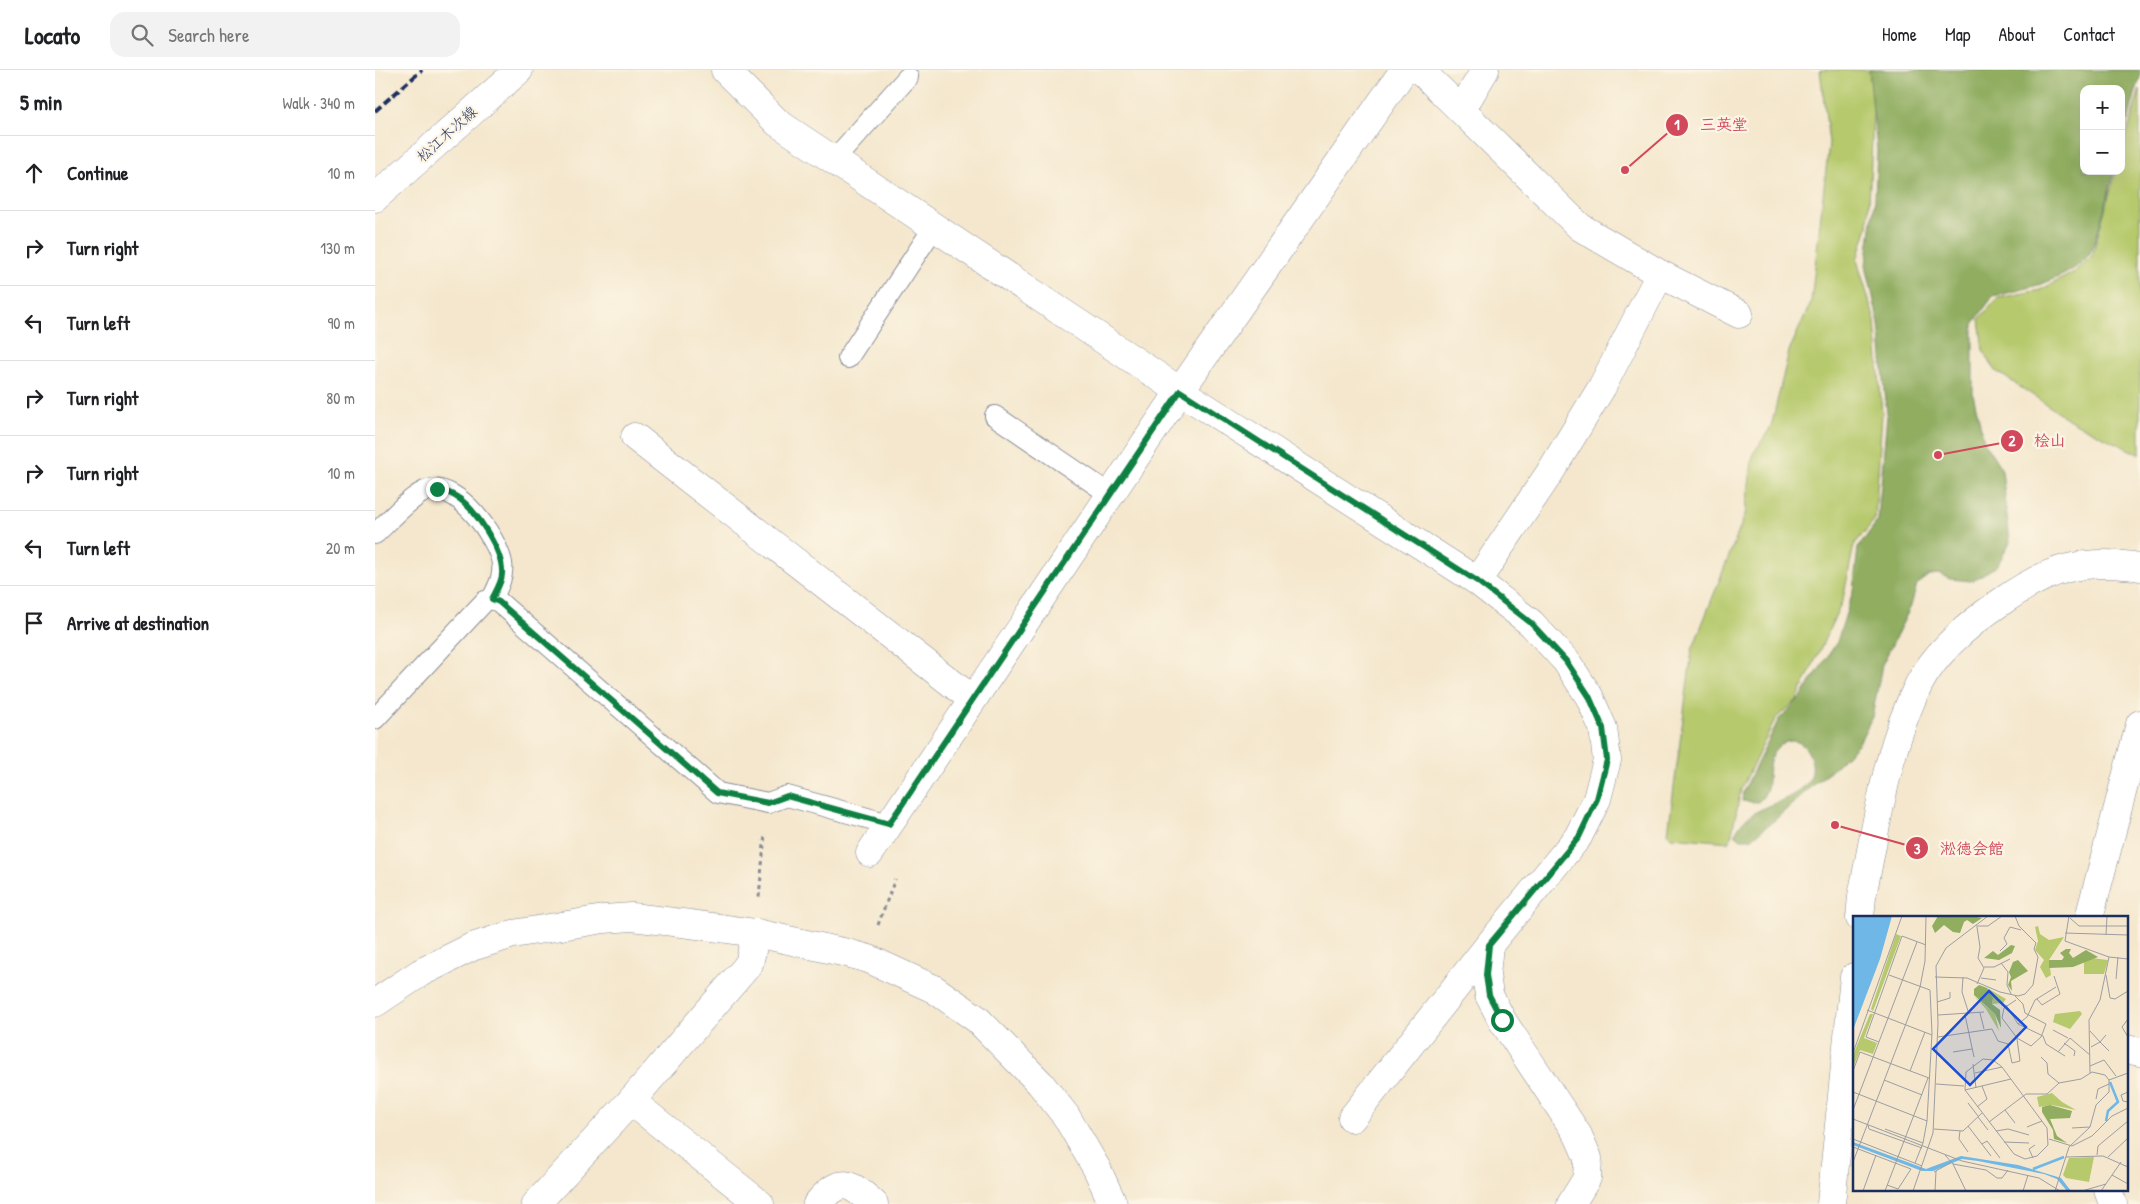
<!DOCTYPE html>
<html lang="en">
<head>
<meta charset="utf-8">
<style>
	:root { --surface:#fff; --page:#f2f2f2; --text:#202124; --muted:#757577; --line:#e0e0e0 }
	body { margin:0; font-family:"Patrick Hand","Klee One",sans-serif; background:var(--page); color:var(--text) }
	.controls { position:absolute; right:15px; top:15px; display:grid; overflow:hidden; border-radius:10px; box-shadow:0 5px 20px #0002 }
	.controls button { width:45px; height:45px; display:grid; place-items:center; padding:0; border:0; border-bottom:1px solid var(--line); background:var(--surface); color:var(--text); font:25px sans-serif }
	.stop { position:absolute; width:15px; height:15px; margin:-11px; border:4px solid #0b8043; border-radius:50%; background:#fff }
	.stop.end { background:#0b8043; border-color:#fff; box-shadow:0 1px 5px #0008 }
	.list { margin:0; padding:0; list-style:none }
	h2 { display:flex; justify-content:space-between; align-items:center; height:65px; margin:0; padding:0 20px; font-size:21px }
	h2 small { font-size:16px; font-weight:400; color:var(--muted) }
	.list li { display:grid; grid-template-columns:32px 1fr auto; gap:15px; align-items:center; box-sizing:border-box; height:75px; padding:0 20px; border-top:1px solid var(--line) }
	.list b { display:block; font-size:19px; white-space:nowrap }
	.list em { font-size:16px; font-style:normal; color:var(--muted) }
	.icon { flex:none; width:28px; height:28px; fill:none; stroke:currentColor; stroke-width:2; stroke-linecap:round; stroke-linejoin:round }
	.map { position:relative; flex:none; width:1765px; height:1134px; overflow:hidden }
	header { display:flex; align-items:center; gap:30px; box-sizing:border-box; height:70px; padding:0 25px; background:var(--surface); border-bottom:1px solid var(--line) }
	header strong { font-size:24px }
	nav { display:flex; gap:28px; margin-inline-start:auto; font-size:18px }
	.search { width:350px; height:45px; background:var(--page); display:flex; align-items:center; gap:12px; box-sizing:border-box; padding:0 18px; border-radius:15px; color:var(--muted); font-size:19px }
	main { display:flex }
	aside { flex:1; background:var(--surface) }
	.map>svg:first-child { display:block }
	.green { fill:#b6c96c; stroke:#687c65 }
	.forest { fill:#90ad60; stroke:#566e5f }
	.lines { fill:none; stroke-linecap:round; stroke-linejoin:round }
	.lane-casing { stroke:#888b96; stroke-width:22 }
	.street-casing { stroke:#888b96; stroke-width:29 }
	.primary-casing { stroke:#888b96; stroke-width:29 }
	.path { stroke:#888b96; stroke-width:3; stroke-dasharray:4 4; stroke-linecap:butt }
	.lane { stroke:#fff; stroke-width:20 }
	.street { stroke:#fff; stroke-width:28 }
	.primary { stroke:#fff; stroke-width:28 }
	.rail { stroke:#1b2f5e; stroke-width:4; stroke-dasharray:8 4; stroke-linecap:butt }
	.route { stroke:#0b8043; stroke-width:6 }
	.labels { text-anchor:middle; stroke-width:4.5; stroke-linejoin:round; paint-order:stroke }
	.street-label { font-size:15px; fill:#1b2f5e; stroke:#fcf5e5 }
	.inset-river { fill:none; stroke:#6eb7e6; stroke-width:2.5 }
	.inset-road { fill:none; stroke:#9d9da1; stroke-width:1 }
	.view { fill:#1d4ed8; fill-opacity:0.15; stroke:#1d4ed8; stroke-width:2.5 }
	.inset-edge { fill:none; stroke:#1b2f5e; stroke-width:2.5 }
	.leader { fill:none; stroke:#d1495b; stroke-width:2 }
	.callout-dot { fill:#d1495b; stroke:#fcf5e5; stroke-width:2 }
	.mark-label { font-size:15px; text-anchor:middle; font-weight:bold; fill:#fff }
	.callout-label { font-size:16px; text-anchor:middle; font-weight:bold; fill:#d1495b; stroke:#fcf5e5; stroke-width:4.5; stroke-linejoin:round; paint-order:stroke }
</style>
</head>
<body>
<header>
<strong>Locato</strong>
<div class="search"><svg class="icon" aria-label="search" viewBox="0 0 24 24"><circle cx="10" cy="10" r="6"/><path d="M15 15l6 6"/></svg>Search here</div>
<nav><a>Home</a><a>Map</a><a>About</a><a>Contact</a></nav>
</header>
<main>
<aside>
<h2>5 min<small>Walk · 340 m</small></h2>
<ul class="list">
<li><svg class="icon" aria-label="ahead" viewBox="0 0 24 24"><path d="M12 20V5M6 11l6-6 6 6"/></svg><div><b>Continue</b></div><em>10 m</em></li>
<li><svg class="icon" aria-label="right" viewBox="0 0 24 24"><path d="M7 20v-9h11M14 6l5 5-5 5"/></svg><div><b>Turn right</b></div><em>130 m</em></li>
<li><svg class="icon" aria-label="left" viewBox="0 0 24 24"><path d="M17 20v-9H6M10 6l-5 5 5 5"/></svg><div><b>Turn left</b></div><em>90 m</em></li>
<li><svg class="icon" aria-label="right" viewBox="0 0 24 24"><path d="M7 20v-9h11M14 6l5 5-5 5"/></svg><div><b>Turn right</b></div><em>80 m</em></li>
<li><svg class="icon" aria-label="right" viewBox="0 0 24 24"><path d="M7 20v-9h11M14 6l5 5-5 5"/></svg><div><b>Turn right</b></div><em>10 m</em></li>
<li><svg class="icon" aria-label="left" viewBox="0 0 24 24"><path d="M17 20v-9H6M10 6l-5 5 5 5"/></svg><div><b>Turn left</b></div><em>20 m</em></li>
<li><svg class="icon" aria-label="arrive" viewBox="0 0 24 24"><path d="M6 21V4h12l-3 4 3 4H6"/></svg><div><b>Arrive at destination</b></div></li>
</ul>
</aside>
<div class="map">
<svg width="1765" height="1134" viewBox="0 0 1765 1134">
	<rect width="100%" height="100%" fill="#fcf5e5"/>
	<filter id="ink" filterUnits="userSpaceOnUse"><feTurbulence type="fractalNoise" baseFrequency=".02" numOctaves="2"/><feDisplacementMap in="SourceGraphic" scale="10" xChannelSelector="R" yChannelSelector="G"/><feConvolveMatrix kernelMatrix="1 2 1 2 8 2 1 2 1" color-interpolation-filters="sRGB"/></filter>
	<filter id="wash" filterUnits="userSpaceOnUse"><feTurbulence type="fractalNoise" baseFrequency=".0096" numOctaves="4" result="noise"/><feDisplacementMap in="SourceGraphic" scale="20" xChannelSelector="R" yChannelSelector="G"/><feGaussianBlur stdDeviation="1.12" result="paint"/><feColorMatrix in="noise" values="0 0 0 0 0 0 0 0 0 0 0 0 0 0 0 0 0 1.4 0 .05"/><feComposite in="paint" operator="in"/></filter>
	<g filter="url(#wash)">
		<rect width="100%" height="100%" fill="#f4e7cd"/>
		<!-- green -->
		<g class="green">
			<path d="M1445,0H1500L1493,157L1482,190L1500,251L1507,344L1500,449L1479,475L1468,529L1422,630L1401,648L1366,719L1355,772L1296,767L1293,763L1317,580L1370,445L1378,384L1396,357L1414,281L1436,232L1454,73Z"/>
			<path d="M1765,19V385L1698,352L1621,301L1608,280L1604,249L1623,228L1665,220L1698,203L1717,186L1741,101H1746V84Z"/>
		</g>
		<!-- forest -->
		<path class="forest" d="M1494,0H1765V7L1746,75V19H1709V101H1739C1735,117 1721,177 1713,186C1692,211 1647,220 1618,226L1598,254V324L1609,371L1627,400L1635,472L1622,496L1596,511L1575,509L1564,504L1554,505L1542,514L1536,536L1507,595L1497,647L1484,673L1455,702L1441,712L1401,749L1376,769H1366L1360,764C1372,734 1413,737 1433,712C1446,695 1428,659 1406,675C1383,693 1403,715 1383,732L1367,731L1368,722L1404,649L1426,627L1462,572L1478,521L1483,478L1503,450L1512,344L1504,254L1491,195L1500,130L1502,80Z"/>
	</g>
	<g filter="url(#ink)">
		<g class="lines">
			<defs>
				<g id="lane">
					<path d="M459,90L533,7"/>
					<path d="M473,288L559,157"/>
					<path d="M620,346L736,425"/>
					<path d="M0,464C12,453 38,424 53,420C83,412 122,467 127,493C129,506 123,517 117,529"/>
					<path d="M0,649L110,531L117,529L124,532L343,723L393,733L412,726L514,754"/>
				</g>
				<g id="street">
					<path d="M350,0L403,53L805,321L1102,511L1156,553L1191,591L1214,626L1228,658L1232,690L1222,729L1203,767L1114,875L1111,905L1114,925L1127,950L1203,1065L1213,1088L1212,1108L1196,1134"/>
					<path d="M1045,0L1205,157L1285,204L1364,244"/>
					<path d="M1087,39L1110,0"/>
					<path d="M260,367L597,629"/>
					<path d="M1102,511L1174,404L1227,317L1285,204"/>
					<path d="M495,783L805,321L1029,0"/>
					<path d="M1485,848L1487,826C1502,755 1511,679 1544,614C1562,580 1595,553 1626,532C1674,498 1707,488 1765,497"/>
					<path d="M1714,848L1765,654"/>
					<path d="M0,933L45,903L97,877L138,864L229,849L257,847L315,854L381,863L472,883L494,889L559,919L602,949L665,1013L691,1046L722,1099L738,1134"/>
					<path d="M1751,979L1765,982"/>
					<path d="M256,1031L385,1134"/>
					<path d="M977,1048L1114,875"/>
					<path d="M1733,1120L1738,1134"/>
					<path d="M161,1134L256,1031L374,894L381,863"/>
					<path d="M442,1134C466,1106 474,1112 499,1134"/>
					<path d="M1456,1134L1479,907"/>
				</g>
				<path id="primary" d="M0,128L144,0"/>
			</defs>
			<!-- lane casing -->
			<use href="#lane" class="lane-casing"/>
			<!-- street casing -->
			<use href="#street" class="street-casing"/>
			<!-- primary casing -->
			<use href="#primary" class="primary-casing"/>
			<!-- path -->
			<g class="path">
				<path d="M384,827L390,764"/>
				<path d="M503,855L520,809"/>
			</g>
			<!-- lane -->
			<use href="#lane" class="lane"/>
			<!-- street -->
			<use href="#street" class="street"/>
			<!-- primary -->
			<use href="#primary" class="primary"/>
			<!-- rail -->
			<path class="rail" d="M0,41L47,0"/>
		</g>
	</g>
	<g class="lines" filter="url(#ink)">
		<!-- route -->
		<path class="route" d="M62,419C68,421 74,422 80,426C99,436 129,482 127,504C127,512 121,521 117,529L124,532L342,723L393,733L412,726L514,754L805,321L1102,511L1156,553L1191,591L1214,626L1228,658L1232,690L1222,729L1204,767L1114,875L1111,905L1114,925L1127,950"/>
	</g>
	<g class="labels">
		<!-- street labels -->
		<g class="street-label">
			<text transform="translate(72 64) rotate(-42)" y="5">松江木次線</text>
		</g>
	</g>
	<!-- overview -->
	<g transform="translate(1478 846)">
		<rect width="275" height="275" fill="#f4e7cd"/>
		<path d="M185,10L187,18L196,24L211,21L196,44L198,59L193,62L187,51L191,44L182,34L185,25L182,11ZM43,18L48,20L20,95L18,93ZM238,42L255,44L251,58H231V45ZM134,72L153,83L150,87L139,88L140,82ZM121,80L142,98L146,115L133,93ZM227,95L229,98L217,113L200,106L202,98ZM17,98H20L11,122L24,127L20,138L7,134L0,152V139ZM199,177L209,186L223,194L199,189L186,191L184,181ZM241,241L236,266L213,262L210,259L216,242Z" fill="#b6c96c"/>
		<path d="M85,0H119L129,2L120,8L114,4L111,6L107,17L100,16L91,9L82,17L79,10ZM158,29L162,30L159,37L146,44L131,42L140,35L145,39ZM213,33H218L216,37L220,42L233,34L245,41L220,51L196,52V44H209L211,41L207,37ZM165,44L175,55L158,65L159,75L155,69L158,61L156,56L160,46ZM126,69L134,72L140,82L139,88L147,94L148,112L142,98L121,79V73ZM197,189L219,195L217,202L197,203L204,220L214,227L201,223L200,214L189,196V191Z" fill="#90ad60"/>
		<path d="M0,0H39L27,43L0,114ZM0,226L73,253L108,240L165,249L208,262L218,275H214L204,263L191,258L125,245L109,243L80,255H69L0,229Z" fill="#6eb7e6"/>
		<path class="inset-river" d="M253,205L255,195L265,186L257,166M180,253L211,241"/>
		<path class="inset-road" d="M216,0L212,25L256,41L275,43M217,2L226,10H275M123,10H135L149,0M212,17L275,19M253,19L254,0M147,35L154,28L151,22L157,11L168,14M148,47L155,56L154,69L158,78M131,51H141L157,43M36,59L77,74L79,117L74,205L70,227L62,247M253,59L257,82L262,83L275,75M82,61L114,62L147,76L165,80L172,78L180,69L185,41L181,33L183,27L166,10L162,0M110,61L109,76L116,98M128,62L143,64M263,63L265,41M124,68L131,52L125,42L127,31L124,11M162,80L170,88L172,97L193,108L188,121L178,130L164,122L149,102L151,92L163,84M184,83L189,89L207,78L201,60M84,86L97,82V76M153,89L165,108L190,120L193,128L212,140M14,94L79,119M127,97L131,113M85,99L131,96M112,99L121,141M275,103L269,111L275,121M165,108L174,101L182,84L203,71M200,114L215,122M237,115L247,126L253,119M85,121L139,113L145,125L155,128L159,147L167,145L164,123M26,126L13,121L49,20L73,29M211,127L222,135L221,140M238,131L247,126L256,135M100,136L119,133M205,136L217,122L237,139M0,137L49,0M188,141L194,147L195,158L206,167M130,143L140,144L149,151L194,212L195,229L184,240L172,243L161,238L112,174L113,156ZM120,148L123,172M237,150L251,144L263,160M0,155L7,136L76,162M57,155L72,116M122,157L149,151M237,157L236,104L247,84L256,41M31,164L69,179M256,164L275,157M83,168L111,170M112,174L158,163M0,176L74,205M275,176L268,179L270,185L275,186M243,183L245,173L256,168M115,187L125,200M124,191L134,183L129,170M0,194L64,26M152,194L162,207M125,201L135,214M0,203L109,245L186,262L207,275M136,206L173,178H194L206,167L228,163L239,156L252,159L256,164V176L243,189L237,211L216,231L202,275M15,209L16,213L69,232M115,210L138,240M174,211L189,205M219,212L237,211M32,213L70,227M81,213L110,215L129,197M107,215L106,223L115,236M143,215L155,213L176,219M0,223L69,250M196,223L219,230L239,220L259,200L275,192M151,226L176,227M129,228L134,225L147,242M0,231L58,253L45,273L34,269M92,239L100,248L113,275M244,239L245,230L275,205M213,241L250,240L275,251M255,241L275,222M180,242L176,233L182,229M0,246L67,71L72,45L73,0M100,248L133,254L144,262M81,256L99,246M259,259L275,268M144,262H149L155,254M10,275L23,239M32,275L75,162M60,275L80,217L85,107L83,50L93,32L135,0M82,275L83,255M170,275L175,259M229,275L253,268M248,275L268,246"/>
		<path class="view" d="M136,75L173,111L117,169L80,133Z"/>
		<rect width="275" height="275" class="inset-edge"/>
	</g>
	<!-- callouts -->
	<path class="leader" d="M1250 100L1302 55M1563 385L1637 371M1460 755L1542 778"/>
	<g class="callout-dot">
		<circle cx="1250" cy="100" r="5"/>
		<circle cx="1563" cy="385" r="5"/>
		<circle cx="1460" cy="755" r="5"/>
		<circle cx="1302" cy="55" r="12"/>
		<circle cx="1637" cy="371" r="12"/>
		<circle cx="1542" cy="778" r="12"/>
	</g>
	<g class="mark-label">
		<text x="1302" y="60">1</text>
		<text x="1637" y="376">2</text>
		<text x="1542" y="784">3</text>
	</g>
	<g class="callout-label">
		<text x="1349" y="60">三英堂</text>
		<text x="1675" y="376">桧山</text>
		<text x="1597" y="784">淞徳会館</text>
	</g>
</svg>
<div class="controls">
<button>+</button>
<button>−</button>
</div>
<div class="stop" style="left:1127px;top:950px"></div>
<div class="stop end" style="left:62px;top:419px"></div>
</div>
</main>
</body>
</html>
